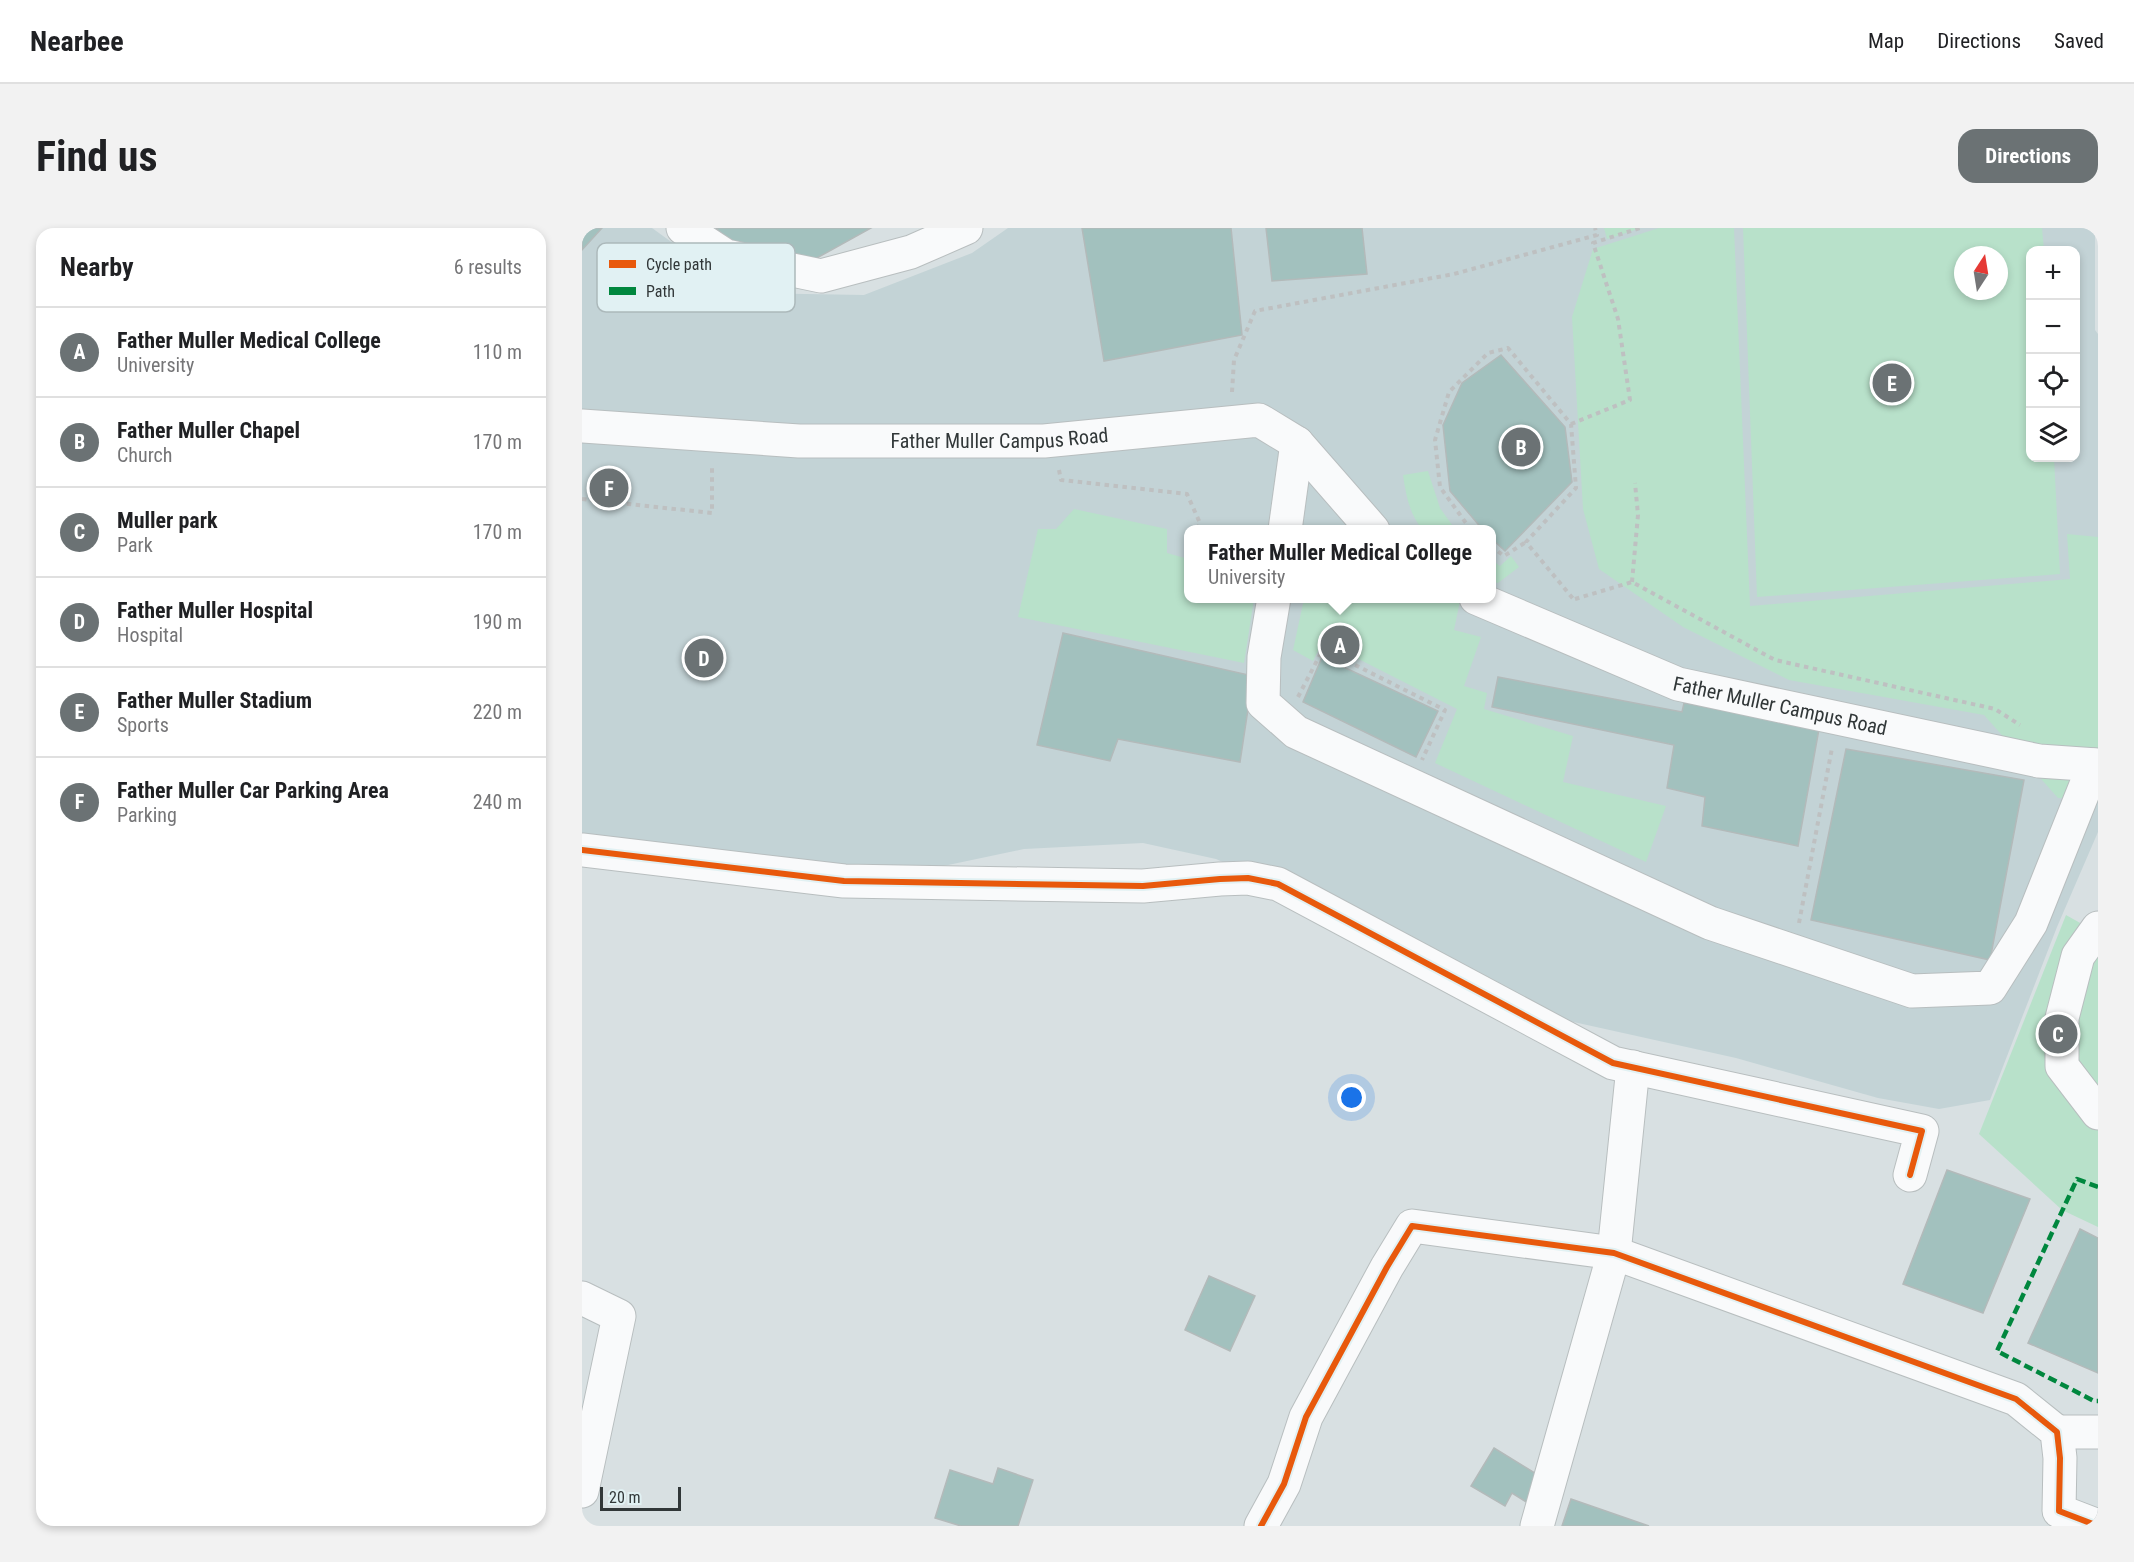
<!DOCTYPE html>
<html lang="en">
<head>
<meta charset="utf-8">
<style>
	:root { --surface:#fff; --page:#f2f2f2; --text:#202124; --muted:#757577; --line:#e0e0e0; --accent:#6b7274 }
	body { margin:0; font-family:"Roboto Condensed",sans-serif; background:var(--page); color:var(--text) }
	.controls { position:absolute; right:18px; top:18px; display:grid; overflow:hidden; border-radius:12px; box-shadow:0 3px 9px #0003 }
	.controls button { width:54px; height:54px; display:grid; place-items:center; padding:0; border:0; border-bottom:2px solid var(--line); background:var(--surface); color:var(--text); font:30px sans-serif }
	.compass { position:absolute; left:1372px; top:18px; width:54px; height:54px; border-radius:50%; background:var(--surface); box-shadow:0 3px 9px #0003; rotate:12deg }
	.scale { position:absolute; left:18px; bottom:15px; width:81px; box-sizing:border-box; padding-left:6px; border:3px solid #313738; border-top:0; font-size:16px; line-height:21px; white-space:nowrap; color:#313738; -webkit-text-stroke:4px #e1f1f3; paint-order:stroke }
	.you { position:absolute; left:770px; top:870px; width:21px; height:21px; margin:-15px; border:4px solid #fff; border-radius:50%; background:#1a73e8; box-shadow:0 0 0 9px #1a73e833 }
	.badge { display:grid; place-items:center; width:39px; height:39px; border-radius:50%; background:var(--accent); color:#fff; font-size:20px; font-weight:700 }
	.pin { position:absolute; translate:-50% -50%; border:3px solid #fff; box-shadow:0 2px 6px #0006 }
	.popup { position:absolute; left:602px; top:297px; width:312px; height:78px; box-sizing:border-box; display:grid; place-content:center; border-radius:12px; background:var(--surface); filter:drop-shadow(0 2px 4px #0005); font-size:20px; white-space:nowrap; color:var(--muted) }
	.popup b { font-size:22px; color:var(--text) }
	.popup::after { content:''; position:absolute; left:50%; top:100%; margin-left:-12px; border:12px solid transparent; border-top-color:var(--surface) }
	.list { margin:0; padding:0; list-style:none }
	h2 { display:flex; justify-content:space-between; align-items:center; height:78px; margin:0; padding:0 24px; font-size:26px }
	h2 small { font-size:20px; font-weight:400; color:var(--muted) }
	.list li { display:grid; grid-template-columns:39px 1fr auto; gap:18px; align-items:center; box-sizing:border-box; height:90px; padding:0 24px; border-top:2px solid var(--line) }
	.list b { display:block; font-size:22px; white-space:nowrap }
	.list p { margin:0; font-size:20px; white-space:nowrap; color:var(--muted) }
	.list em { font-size:20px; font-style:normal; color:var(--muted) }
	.icon { flex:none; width:33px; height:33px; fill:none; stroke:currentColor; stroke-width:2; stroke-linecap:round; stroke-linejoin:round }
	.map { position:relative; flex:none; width:1516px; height:1298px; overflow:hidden; border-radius:18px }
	header { display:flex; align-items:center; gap:36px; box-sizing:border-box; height:84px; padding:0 30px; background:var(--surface); border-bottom:2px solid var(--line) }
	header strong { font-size:28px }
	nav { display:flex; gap:33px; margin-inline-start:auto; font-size:21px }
	.intro { display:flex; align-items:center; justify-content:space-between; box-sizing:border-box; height:144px; padding:0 36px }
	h1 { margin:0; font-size:42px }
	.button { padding:15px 27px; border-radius:18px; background:var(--accent); color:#fff; font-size:21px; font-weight:700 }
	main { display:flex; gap:36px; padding:0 36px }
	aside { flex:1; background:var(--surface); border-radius:18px; box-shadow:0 3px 9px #0003 }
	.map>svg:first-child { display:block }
	.built { fill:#c3d3d6; fill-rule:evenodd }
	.green { fill:#b8e1ca; fill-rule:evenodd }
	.building { fill:#a2c1be; stroke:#b3baba; stroke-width:1.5 }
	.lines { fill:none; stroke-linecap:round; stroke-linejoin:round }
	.minor-casing { stroke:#b8bebf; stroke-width:35 }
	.path { stroke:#bec0c1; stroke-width:4; stroke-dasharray:4.5 4.5; stroke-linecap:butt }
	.minor { stroke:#f9fafb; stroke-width:33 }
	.quiet { stroke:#00873e; stroke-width:4.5; stroke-dasharray:9 4.5; stroke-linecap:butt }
	.cycleway-casing { stroke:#e1f1f3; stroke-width:10 }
	.cycleway { stroke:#e8590c; stroke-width:6 }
	.labels { text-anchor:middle; stroke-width:4.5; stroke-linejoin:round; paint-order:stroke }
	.street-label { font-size:20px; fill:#313738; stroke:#e1f1f3 }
	.key { fill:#e1f1f3; stroke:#acb9bb; stroke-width:1.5 }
	.key-label { font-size:16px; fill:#313738 }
</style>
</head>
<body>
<header>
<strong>Nearbee</strong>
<nav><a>Map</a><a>Directions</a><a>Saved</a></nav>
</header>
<div class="intro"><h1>Find us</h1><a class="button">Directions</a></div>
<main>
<aside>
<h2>Nearby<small>6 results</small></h2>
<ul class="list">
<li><span class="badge">A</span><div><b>Father Muller Medical College</b><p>University</p></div><em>110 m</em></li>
<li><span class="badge">B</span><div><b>Father Muller Chapel</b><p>Church</p></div><em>170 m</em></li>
<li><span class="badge">C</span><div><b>Muller park</b><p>Park</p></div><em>170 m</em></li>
<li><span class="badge">D</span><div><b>Father Muller Hospital</b><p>Hospital</p></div><em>190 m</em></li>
<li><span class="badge">E</span><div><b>Father Muller Stadium</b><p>Sports</p></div><em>220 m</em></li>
<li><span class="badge">F</span><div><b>Father Muller Car Parking Area</b><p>Parking</p></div><em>240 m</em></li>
</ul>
</aside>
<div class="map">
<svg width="1516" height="1298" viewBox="0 0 1516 1298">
	<rect width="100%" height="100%" fill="#d8e0e2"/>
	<!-- built -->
	<path class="built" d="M0,0H70L160,65L282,67L390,25L426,0H1513V102L1516,106V604L1475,699L1408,872L1357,881L1296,870L1154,830L969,789L736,677L634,631L561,615L442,621L333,644L0,613ZM1448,22H1494V230H1448ZM1381,27H1417V63H1381ZM606,302H909V370H606Z"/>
	<!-- green -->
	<g class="green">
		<path d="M1022,0H1059L1025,11Z"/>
		<path d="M1077,0H1152L1168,378L1488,351L1485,306L1516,309V570H1476L1402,487L1207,452L1101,399L1017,341L1001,281L990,89L1011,21Z"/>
		<path d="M1161,0H1460L1462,22H1448V230H1472L1478,346L1175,369ZM1381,27H1417V63H1381Z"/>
		<path d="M846,243L858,280L873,301H840C827,285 824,267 821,247Z"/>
		<path d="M492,281L585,301V325L606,331V370L672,371L662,435L436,389L456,301H474Z"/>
		<path d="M929,328L937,339L916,355L910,353V332L918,338Z"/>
		<path d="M869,371L878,373L872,402L899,409L882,458L905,465L902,481L991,508L981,554L1084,578L1064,634L853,535L875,481L741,413L731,433L711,422L722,371Z"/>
		<path d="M1484,687L1516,705V999L1480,982L1397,906Z"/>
	</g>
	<!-- building -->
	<g class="building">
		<path d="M0,0H20L0,22Z"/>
		<path d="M134,0H289L224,36L163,28Z"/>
		<path d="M500,0H649L660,107L522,133Z"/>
		<path d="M684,0H780L785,46L690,53Z"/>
		<path d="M919,127L983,199L990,254L923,323L909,310V302H901L868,263L861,197L880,155Z"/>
		<path d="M481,405L671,448L658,534L536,511L528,533L455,517Z"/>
		<path d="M740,429L856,483L834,529L721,474Z"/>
		<path d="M916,449L1100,484L1102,475L1237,501L1216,618L1120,598L1123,569L1085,560L1092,517L910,479Z"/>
		<path d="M1264,521L1442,552L1408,732L1229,692Z"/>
		<path d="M1365,942L1448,971L1401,1085L1321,1056Z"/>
		<path d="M1498,1001L1516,1010V1145L1446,1115Z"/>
		<path d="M627,1048L673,1068L648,1123L603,1102Z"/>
		<path d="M912,1220L961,1250L946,1275L930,1265L923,1278L889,1258Z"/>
		<path d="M416,1240L451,1252L436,1298H379L353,1290L368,1242L411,1256Z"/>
		<path d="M989,1271L1067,1298H980Z"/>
	</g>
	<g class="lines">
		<defs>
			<g id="minor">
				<path d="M101,0L144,28L239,48L329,24L384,0"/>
				<path id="s1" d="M0,198L217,213H462L677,192L715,215L791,302"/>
				<path d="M703,302L715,215"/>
				<path d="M692,370L682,429L681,475L714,504L1128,695L1330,763L1408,760L1449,695L1512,537"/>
				<path id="s2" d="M894,370L1096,456L1457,533L1516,537"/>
				<path d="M0,622L262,653L561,658L638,651L666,650L696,656L1031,835L1340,903L1328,947"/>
				<path d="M1516,700L1496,728L1480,790V838L1516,885"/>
				<path d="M0,1070L37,1088L0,1263"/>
				<path d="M1475,1204H1516"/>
				<path d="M679,1298L702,1256L724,1189L805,1039L830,998L1032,1025L1434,1171L1475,1204L1478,1230L1477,1283L1516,1298"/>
				<path d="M955,1298L1032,1025L1051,839"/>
			</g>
		</defs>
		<!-- minor casing -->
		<use href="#minor" class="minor-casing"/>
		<!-- path -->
		<g class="path">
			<path d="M650,164L652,132L673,83L872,46L1015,7L1013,0"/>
			<path d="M989,196L1048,172L1036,91L1011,15L1058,0"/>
			<path d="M477,242L479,252L605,266L618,295L615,302"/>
			<path d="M0,271L130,285V236"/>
			<path d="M889,302L858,259L853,212L867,164L906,125L926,120L989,196L994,260L944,314L993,373"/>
			<path d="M909,318L922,328L944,314"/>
			<path d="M1050,354L1056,287L1053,255"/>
			<path d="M993,371L1050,354L1193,432L1413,481L1438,497"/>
			<path d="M716,469L741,421L863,482L840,532"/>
			<path d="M1217,695L1250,520"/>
		</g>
		<!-- minor -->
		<use href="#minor" class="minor"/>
		<!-- quiet -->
		<path class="quiet" d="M1516,959L1495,951L1415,1123L1512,1173H1516"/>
		<defs>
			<g id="cycleway">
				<path d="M0,622L262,653L561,658L638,651L666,650L696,656L1031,835L1340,903L1328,947"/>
				<path d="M679,1298L702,1256L724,1189L805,1039L830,998L1032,1025L1434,1171L1475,1204L1478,1230L1477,1283L1516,1298"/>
			</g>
		</defs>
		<!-- cycleway casing -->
		<use href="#cycleway" class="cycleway-casing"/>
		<!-- cycleway -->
		<use href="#cycleway" class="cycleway"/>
	</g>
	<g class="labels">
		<!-- street labels -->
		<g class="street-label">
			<text dy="7" stroke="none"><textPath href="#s1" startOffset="418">Father Muller Campus Road</textPath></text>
			<text dy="7" stroke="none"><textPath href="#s2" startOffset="324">Father Muller Campus Road</textPath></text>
		</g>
	</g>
	<!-- legend -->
	<rect x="15" y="15" width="198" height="69" rx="9" class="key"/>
	<rect x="27" y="32" width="27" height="8" fill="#e8590c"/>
	<rect x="27" y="59" width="27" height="8" fill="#00873e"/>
	<g class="key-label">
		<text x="64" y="42">Cycle path</text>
		<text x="64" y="69">Path</text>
	</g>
</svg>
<div class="controls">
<button>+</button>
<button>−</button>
<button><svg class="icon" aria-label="locate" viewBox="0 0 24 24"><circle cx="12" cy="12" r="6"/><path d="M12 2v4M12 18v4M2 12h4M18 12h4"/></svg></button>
<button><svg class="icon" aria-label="layers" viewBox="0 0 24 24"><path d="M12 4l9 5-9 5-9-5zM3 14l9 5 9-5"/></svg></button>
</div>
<svg class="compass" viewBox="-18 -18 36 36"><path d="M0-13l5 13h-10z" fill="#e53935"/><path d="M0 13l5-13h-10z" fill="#757577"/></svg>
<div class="scale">20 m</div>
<div class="you"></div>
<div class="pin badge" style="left:758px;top:417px">A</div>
<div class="popup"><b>Father Muller Medical College</b>University</div>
<div class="pin badge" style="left:939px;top:219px">B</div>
<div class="pin badge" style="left:1476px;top:806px">C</div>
<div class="pin badge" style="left:122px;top:430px">D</div>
<div class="pin badge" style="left:1310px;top:155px">E</div>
<div class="pin badge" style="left:27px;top:260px">F</div>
</div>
</main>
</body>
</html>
